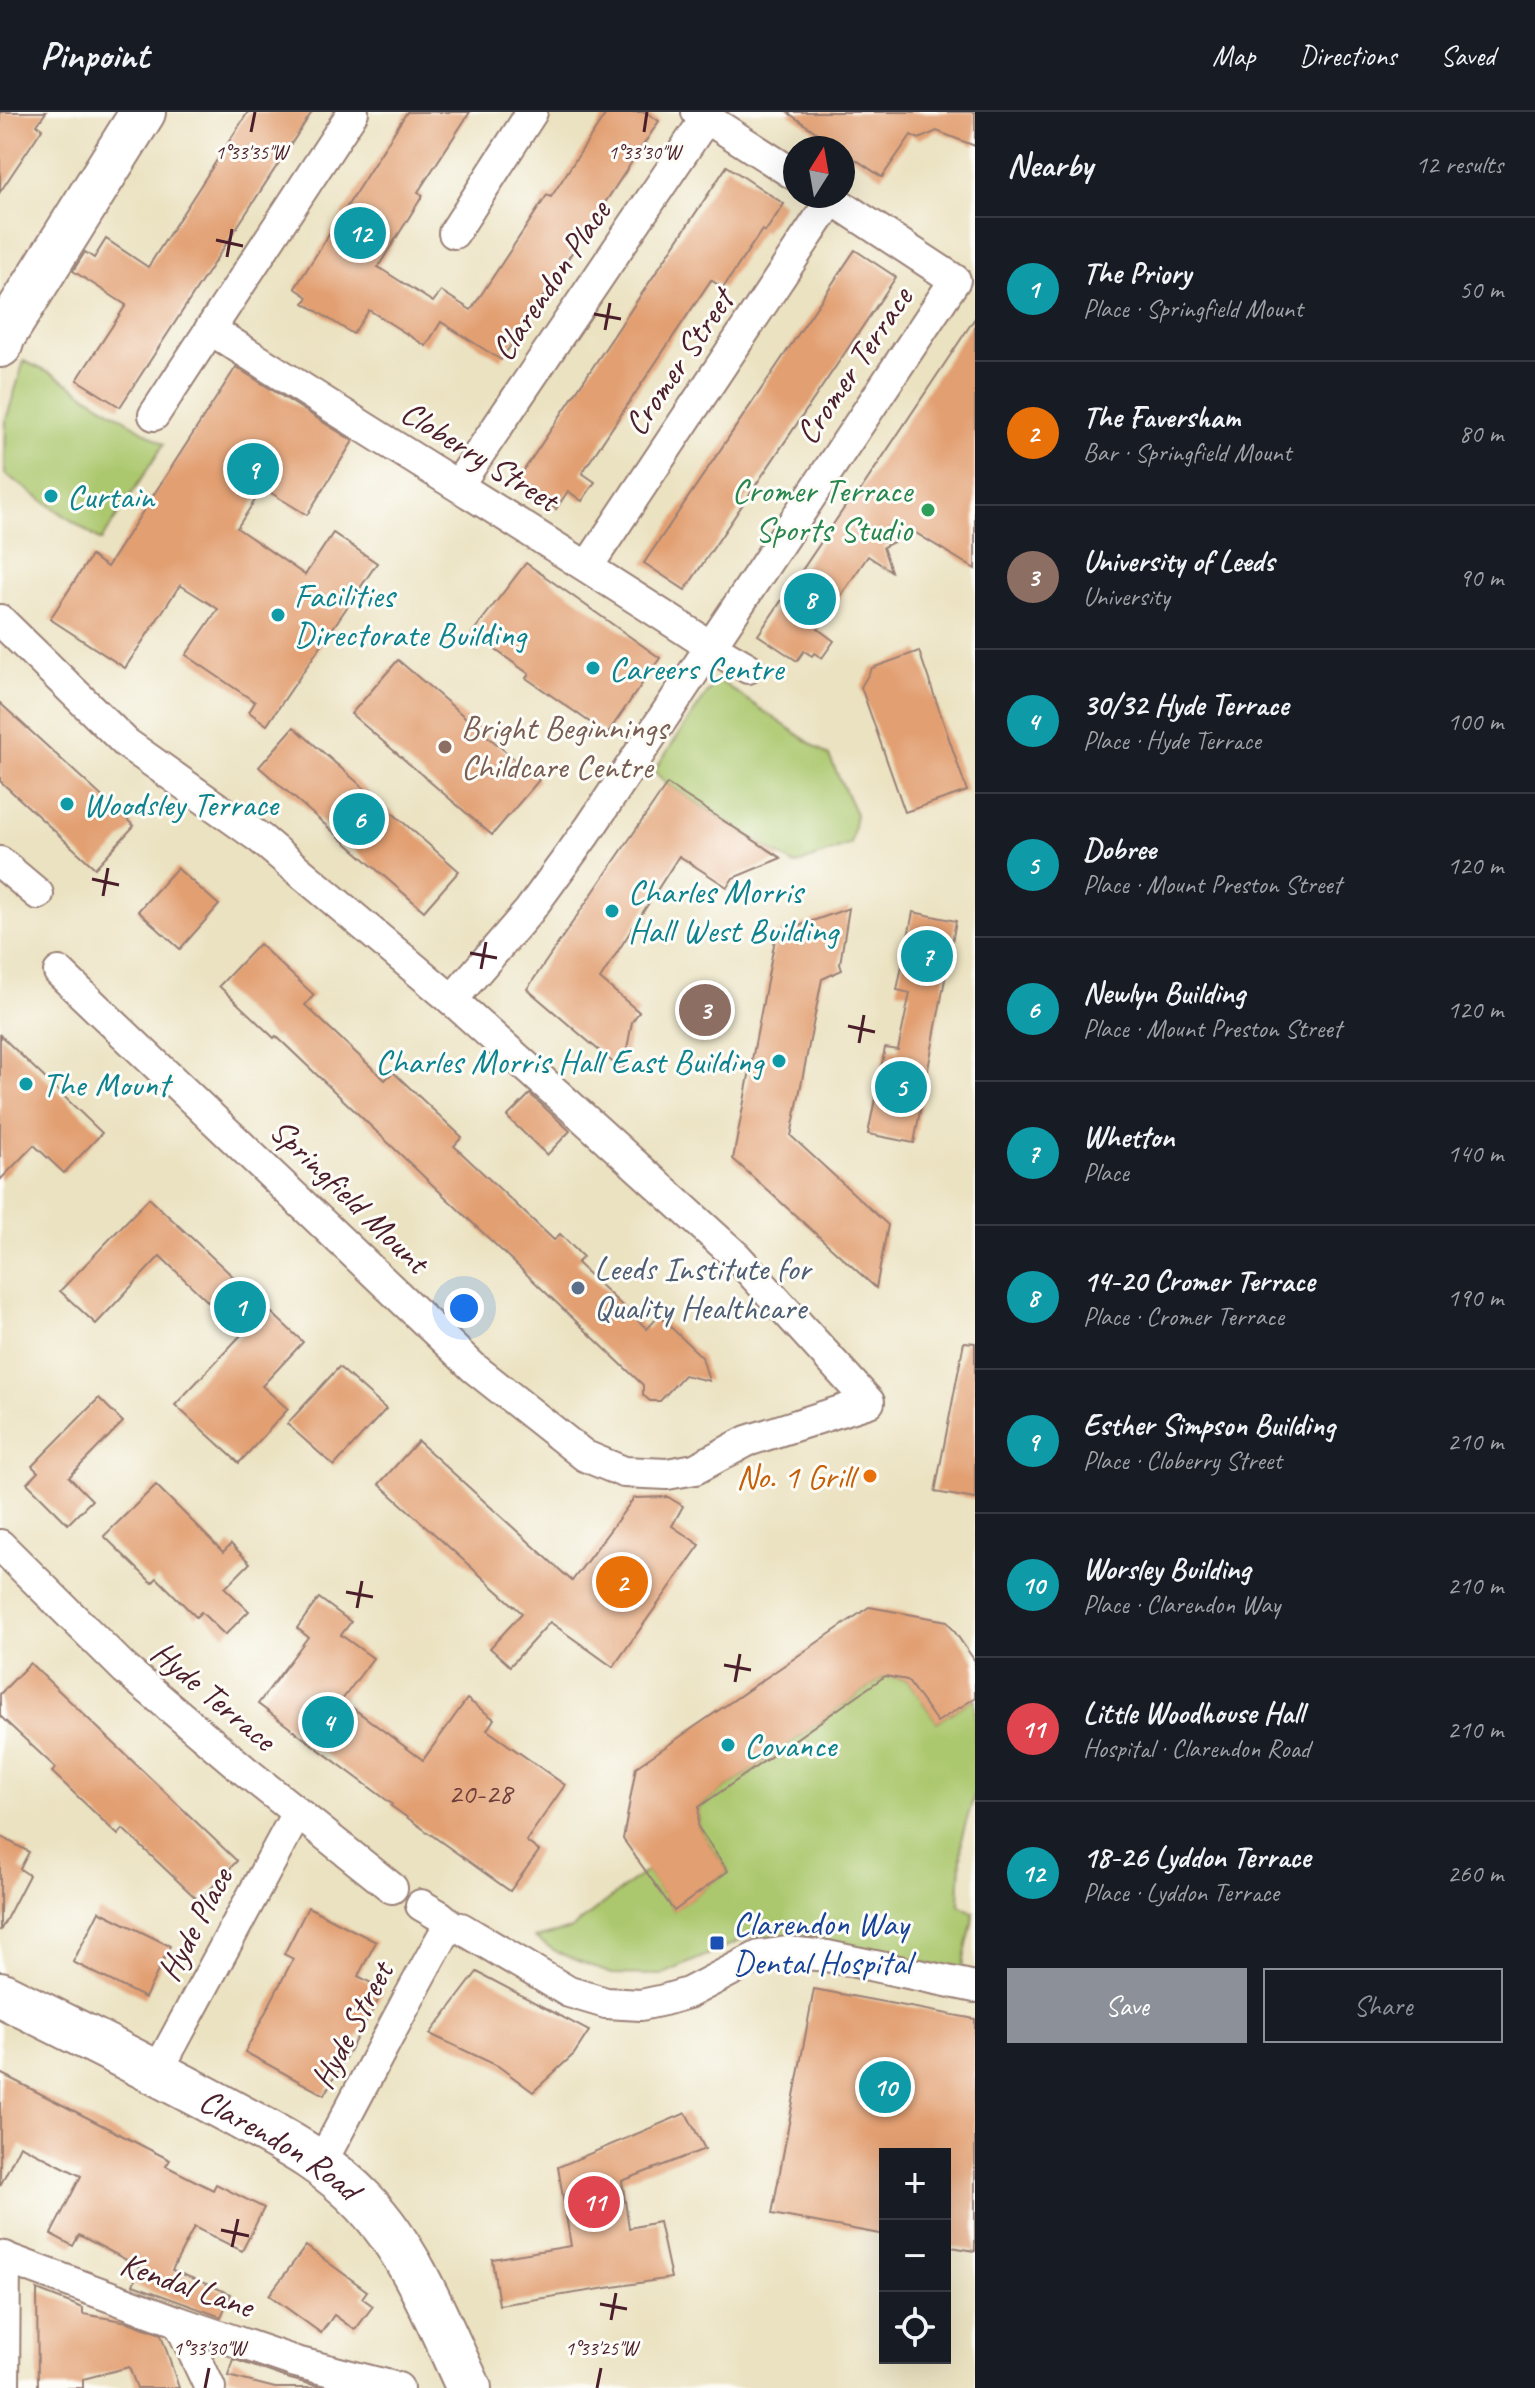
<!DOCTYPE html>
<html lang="en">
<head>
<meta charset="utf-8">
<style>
	:root { --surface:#171b24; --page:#20242c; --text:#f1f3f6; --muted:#9ea1a6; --line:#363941; --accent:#8c9099 }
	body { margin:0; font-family:Caveat,sans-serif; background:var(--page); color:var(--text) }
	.controls { position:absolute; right:24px; bottom:24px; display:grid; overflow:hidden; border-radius:0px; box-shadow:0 8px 32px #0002 }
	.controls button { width:72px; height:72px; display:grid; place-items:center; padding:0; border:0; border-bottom:2px solid var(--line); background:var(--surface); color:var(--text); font:40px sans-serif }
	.compass { position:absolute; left:783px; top:24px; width:72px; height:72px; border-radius:50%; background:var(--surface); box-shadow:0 8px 32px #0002; rotate:11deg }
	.you { position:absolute; left:464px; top:1196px; width:28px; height:28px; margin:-20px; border:6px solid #fff; border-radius:50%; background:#1a73e8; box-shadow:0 0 0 12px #1a73e833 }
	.badge { display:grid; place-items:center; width:52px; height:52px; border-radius:50%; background:var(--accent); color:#fff; font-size:26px; font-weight:700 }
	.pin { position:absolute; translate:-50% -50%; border:4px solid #fff; box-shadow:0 2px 8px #0006 }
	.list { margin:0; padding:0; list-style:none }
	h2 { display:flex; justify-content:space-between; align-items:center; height:104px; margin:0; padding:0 32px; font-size:34px }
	h2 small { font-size:26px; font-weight:400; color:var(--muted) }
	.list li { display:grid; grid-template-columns:52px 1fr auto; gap:24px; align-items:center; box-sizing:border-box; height:144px; padding:0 32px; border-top:2px solid var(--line) }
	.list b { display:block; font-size:30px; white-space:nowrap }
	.list p { margin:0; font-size:26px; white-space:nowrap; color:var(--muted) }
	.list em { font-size:26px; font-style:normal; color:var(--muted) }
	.actions { display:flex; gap:16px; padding:24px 32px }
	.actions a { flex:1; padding:18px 0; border:2px solid var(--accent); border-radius:0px; text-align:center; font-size:28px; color:var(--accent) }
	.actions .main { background:var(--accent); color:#fff }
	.icon { flex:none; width:44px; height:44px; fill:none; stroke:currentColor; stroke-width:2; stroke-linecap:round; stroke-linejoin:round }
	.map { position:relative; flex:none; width:975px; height:2276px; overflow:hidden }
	header { display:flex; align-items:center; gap:48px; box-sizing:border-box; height:112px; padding:0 40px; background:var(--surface); border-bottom:2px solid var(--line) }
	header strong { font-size:38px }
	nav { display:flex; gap:44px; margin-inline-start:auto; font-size:28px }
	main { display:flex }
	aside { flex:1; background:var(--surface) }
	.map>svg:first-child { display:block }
	.green { fill:#acc86e; stroke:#7b744c; stroke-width:2 }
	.building { fill:#e29f71 }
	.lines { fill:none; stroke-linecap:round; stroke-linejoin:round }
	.street-casing { stroke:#9a8076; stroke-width:34 }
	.secondary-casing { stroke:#9a8076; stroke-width:48 }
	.street { stroke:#fff; stroke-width:30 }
	.secondary { stroke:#fff; stroke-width:44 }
	.ticks { fill:none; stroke:#4a1f2b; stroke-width:3 }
	.culture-dot { fill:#0f9aa8; stroke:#fdfcf7; stroke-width:3 }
	.leisure-dot { fill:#2e9e5b; stroke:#fdfcf7; stroke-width:3 }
	.education-dot { fill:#8d6e63; stroke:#fdfcf7; stroke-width:3 }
	.service-dot { fill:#5c6f8a; stroke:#fdfcf7; stroke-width:3 }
	.food-dot { fill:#e8710a; stroke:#fdfcf7; stroke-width:3 }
	.transit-dot { fill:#1a4fb4; stroke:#fdfcf7; stroke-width:3 }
	.labels { text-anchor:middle; stroke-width:6; stroke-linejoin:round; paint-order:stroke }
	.number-label { font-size:30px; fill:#703f3c }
	.street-label { font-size:34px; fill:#4a1f2b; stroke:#fdfcf7 }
	.leisure-label { font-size:34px; fill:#27864d; stroke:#fdfcf7; text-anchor:end }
	.culture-label { font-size:34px; fill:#0d838f; stroke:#fdfcf7; text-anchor:start }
	.education-label { font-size:34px; fill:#785e54; stroke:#fdfcf7; text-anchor:start }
	.service-label { font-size:34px; fill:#4e5e75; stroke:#fdfcf7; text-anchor:start }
	.food-label { font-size:34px; fill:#c56008; stroke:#fdfcf7; text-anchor:end }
	.transit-label { font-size:34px; fill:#164399; stroke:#fdfcf7; text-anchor:start }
	.ticks-label { font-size:20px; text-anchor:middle; fill:#4a1f2b; stroke:#fdfcf7; stroke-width:6; stroke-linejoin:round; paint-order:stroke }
</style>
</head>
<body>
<header>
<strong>Pinpoint</strong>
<nav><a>Map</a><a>Directions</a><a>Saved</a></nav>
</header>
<main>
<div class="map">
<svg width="975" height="2276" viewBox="0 0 975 2276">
	<rect width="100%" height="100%" fill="#fdfcf7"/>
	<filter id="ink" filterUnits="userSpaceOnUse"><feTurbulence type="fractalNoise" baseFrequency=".0125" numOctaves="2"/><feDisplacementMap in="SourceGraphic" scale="16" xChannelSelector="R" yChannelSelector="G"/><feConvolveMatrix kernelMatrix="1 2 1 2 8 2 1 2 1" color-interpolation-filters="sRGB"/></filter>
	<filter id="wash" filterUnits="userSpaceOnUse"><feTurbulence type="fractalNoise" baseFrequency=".006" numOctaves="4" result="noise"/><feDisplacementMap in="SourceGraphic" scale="32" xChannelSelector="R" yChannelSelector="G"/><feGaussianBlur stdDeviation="1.8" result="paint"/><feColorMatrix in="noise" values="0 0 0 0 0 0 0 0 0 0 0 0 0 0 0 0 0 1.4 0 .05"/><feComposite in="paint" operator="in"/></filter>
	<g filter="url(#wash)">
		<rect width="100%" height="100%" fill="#ebe2c1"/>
		<!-- green -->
		<g class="green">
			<path d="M24,249L56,264L164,332L101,429L5,362L6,308Z"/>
			<path d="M717,567L829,644L856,702L851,732L795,753L667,672L654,659Z"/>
			<path d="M885,1564L907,1568L937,1610L975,1586V1680L962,1724L959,1793L973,1800L972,1812L961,1859L824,1830L751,1824L661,1863L611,1862L559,1841L535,1826L571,1817L646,1759L674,1798L728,1759L698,1715L699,1695Z"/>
		</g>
		<g id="blocks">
			<!-- building -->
			<g class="building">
				<path d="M0,0H46L37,13L42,17L0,80Z"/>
				<path d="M248,0H312L120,295L77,268L126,193L73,159L85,140L94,146L106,127L148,155Z"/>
				<path d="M407,0H470L418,80L423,83L378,155L433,190L441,179L471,198L547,83L551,85L607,0H645L659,9L501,248L441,210L426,234L369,198L353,222L304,191L308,185L295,176Z"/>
				<path d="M787,0H975V34L937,19L919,27L911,23L882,65L843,39V36H839Z"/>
				<path d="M727,54L784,92L765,120L762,118L723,176L711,168L582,361L595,370L582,389L568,379L556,397L516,370Z"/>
				<path d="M855,138L896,165L685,478L644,451Z"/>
				<path d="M975,206V457L914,420L883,435L891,459L868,444L818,517L834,529L822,546L814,541L812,544L804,539L797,549L758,523L851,386L854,388Z"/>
				<path d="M236,255L353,329L307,403L263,376L237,416L305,463L333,421L377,451L267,613L249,600L255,590L186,543L218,497L180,473L125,556L50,507L91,444L107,455Z"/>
				<path d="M526,451L660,546L607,622L526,566L529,562L472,521Z"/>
				<path d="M919,539L967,679L905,700L861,575L872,556Z"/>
				<path d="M398,548L539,668L492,723L351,602Z"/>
				<path d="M0,591L134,714L95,756L0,669Z"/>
				<path d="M294,615L459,759L424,799L259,655Z"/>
				<path d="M667,672L781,746L733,766L727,775L679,744L600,867L639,900L632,910L623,959L527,877Z"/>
				<path d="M177,756L219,793L180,837L138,799Z"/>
				<path d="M849,796L840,852L842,858L822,867L791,1024L888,1113L876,1176L733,1047L776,822Z"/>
				<path d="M913,800L956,809L914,1031L868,1022L885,936L898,938L910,881L897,878Z"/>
				<path d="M259,832L314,883L305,893L385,968L393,960L462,1025L454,1034L554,1128L560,1122L583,1145L577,1151L647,1217L659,1204L702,1245L709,1269L684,1263L660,1289H650L643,1283V1273L276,924L274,926L219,874Z"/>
				<path d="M0,923L102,1021L64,1061L34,1033L0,1068Z"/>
				<path d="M530,982L570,1019L547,1043L507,1005Z"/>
				<path d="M149,1086L303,1230L262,1274L288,1297L239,1351L175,1293L242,1222L160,1144L96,1212L60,1179Z"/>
				<path d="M964,1230L975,1231V1387L935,1380Z"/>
				<path d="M339,1255L386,1297L334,1354L287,1312Z"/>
				<path d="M99,1286L123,1310L69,1365L92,1388L68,1412L27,1371L38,1360L32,1354Z"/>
				<path d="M418,1329L572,1469L634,1386L668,1385L683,1394L672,1414L700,1433L613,1555L550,1510L510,1554L490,1536L522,1501L379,1372Z"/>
				<path d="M156,1373L223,1440L231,1432L250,1451L225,1476L249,1499L225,1523L201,1500L196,1505L157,1466L152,1471L104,1424Z"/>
				<path d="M319,1486L351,1510L341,1523L373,1546L342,1588L423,1648L467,1587L494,1607L487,1618L565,1673L526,1729L539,1739L510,1779L391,1694L392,1692L258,1592L308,1525L297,1516Z"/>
				<path d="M869,1495L947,1509L975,1549V1586L937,1610L907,1568L885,1564L699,1695L698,1715L728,1759L674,1799L623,1727L636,1655Z"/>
				<path d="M30,1551L237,1749L199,1789L123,1717L118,1723L52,1660L56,1656L0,1604V1582Z"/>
				<path d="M0,1724L29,1740L20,1757L29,1763L0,1819Z"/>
				<path d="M308,1795L376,1830L358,1864L384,1878L324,1983L245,1940L293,1847L284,1842Z"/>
				<path d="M99,1799L170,1834L145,1886L73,1850Z"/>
				<path d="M477,1860L589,1919L574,1942L533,1980L498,1954L430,1922Z"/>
				<path d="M814,1877L975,1907V2139L945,2134V2042H885V2123L772,2102Z"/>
				<path d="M0,1961L170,2048L166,2054L213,2078L216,2072L264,2096L242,2139L194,2115L172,2158L231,2182L221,2205L133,2173L140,2155L79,2123L73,2134L51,2122L81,2064L20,2033L0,2074Z"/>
				<path d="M686,2001L705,2037L622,2069L629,2116L659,2110L671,2166L499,2193L492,2147L571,2134L558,2055Z"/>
				<path d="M306,2134L367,2179L362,2186L373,2194L355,2218L334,2203L321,2221L269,2183Z"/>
				<path d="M37,2178L83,2196V2202L128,2210L161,2222L179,2276H137L129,2255L83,2267V2276H38Z"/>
				<path d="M233,2247L290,2267L325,2276H275L228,2264Z"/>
			</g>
		</g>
	</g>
	<g filter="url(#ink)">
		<use href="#blocks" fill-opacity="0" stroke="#9a8076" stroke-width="2"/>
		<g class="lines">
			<defs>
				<g id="street">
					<path d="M697,0L795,63"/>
					<path d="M454,121L532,0"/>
					<path d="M210,217C376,325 545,426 710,534L748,556"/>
					<path d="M154,303L353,0"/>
					<path d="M458,373L706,6"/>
					<path d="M588,454L832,87"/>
					<path d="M0,508L126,631L261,727L452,888L577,1000L736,1144L869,1290L747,1329L695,1357L667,1362L624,1360L585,1344L474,1256L59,860"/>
					<path d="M0,750L38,782"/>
					<path d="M452,888L529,799L591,714L955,168L827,84"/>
					<path d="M0,1433L125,1557L244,1658L392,1776"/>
					<path d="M421,1793L440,1804L453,1815L461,1816L569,1880L606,1891L641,1893L664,1888L688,1881L759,1844L787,1840L827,1844L975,1875"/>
					<path d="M157,1960L297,1701"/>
					<path d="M321,2051C363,1974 402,1896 445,1820L453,1815"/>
					<path d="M0,2144L179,2210L296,2250L398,2276"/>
					<path d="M179,2210L210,2276"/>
					<path d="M4,2276L5,2145"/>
				</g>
				<g id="secondary">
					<path d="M0,233L3,224L143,0"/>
					<path id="s1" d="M0,1882C77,1920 153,1958 229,1999C280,2027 323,2047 365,2091C413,2142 439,2213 469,2276"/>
				</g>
			</defs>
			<!-- street casing -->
			<use href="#street" class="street-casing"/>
			<!-- secondary casing -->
			<use href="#secondary" class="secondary-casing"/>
			<!-- street -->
			<use href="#street" class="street"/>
			<!-- secondary -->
			<use href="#secondary" class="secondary"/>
		</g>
	</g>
	<!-- ticks -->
	<path class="ticks" d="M251,20L255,0M644,20L647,0M216,128L243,134M227,145L232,117M594,202L621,207M605,218L610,191M92,767L119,773M103,784L108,756M470,841L497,846M481,857L486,830M848,914L875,920M859,931L864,903M346,1480L373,1485M357,1496L362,1469M724,1553L751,1558M735,1570L740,1542M221,2118L249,2124M232,2135L238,2107M600,2192L627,2197M611,2208L616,2181M205,2276L209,2256M597,2276L601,2256"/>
	<!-- markers -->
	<g class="culture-dot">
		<circle cx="51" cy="384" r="8"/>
		<circle cx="278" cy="503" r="8"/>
		<circle cx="593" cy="556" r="8"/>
		<circle cx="67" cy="692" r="8"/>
		<circle cx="612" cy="799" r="8"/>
		<circle cx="779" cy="949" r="8"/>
		<circle cx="26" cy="972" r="8"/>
		<circle cx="728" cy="1633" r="8"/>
	</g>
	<circle class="leisure-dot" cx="928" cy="398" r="8"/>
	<circle class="education-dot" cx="445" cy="635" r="8"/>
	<circle class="service-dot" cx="578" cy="1176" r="8"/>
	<circle class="food-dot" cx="870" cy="1364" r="8"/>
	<rect class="transit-dot" x="709" y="1823" width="16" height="16" rx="4"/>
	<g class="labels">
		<!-- number labels -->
		<g class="number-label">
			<text x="480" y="1691">20-28</text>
		</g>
		<!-- street labels -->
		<g class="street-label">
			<text transform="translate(550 168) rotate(-56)" y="12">Clarendon Place</text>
			<text transform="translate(678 250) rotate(-56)" y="12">Cromer Street</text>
			<text transform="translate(853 253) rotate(-56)" y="12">Cromer Terrace</text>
			<text transform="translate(480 343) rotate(32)" y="12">Cloberry Street</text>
			<text transform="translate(350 1083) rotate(44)" y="12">Springfield Mount</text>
			<text transform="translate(214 1583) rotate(40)" y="12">Hyde Terrace</text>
			<text transform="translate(194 1812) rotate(-62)" y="12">Hyde Place</text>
			<text transform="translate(351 1913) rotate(-62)" y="12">Hyde Street</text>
			<text dy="12" stroke="none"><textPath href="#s1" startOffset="318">Clarendon Road</textPath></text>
			<text transform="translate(187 2172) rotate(19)" y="12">Kendal Lane</text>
		</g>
		<!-- leisure labels -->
		<g class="leisure-label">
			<text x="912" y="390">Cromer Terrace<tspan x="912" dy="39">Sports Studio</tspan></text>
		</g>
		<!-- culture labels -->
		<g class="culture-label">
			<text x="67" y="396">Curtain</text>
			<text x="294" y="495">Facilities<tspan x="294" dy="39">Directorate Building</tspan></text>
			<text x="609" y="568">Careers Centre</text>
			<text x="83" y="704">Woodsley Terrace</text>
			<text x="628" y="791">Charles Morris<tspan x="628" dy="39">Hall West Building</tspan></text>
			<text x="763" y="961" text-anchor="end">Charles Morris Hall East Building</text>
			<text x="42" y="984">The Mount</text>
			<text x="744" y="1645">Covance</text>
		</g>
		<!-- education labels -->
		<g class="education-label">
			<text x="461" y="627">Bright Beginnings<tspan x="461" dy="39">Childcare Centre</tspan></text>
		</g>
		<!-- service labels -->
		<g class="service-label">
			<text x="594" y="1168">Leeds Institute for<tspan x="594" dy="39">Quality Healthcare</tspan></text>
		</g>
		<!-- food labels -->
		<g class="food-label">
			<text x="854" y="1376">No. 1 Grill</text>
		</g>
		<!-- transit labels -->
		<g class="transit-label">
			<text x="733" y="1823">Clarendon Way<tspan x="733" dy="39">Dental Hospital</tspan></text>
		</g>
	</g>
	<g class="ticks-label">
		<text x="251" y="47">1°33'35"W</text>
		<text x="644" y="47">1°33'30"W</text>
		<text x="209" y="2243">1°33'30"W</text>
		<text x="601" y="2243">1°33'25"W</text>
	</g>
</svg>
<div class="controls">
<button>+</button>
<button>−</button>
<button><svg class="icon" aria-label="locate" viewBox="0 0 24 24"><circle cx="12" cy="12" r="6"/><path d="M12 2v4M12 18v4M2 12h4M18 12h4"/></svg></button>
</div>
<svg class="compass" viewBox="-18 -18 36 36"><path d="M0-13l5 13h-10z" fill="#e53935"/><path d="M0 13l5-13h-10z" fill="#9ea1a6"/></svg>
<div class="you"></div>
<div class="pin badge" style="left:240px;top:1195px;background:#0f9aa8">1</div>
<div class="pin badge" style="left:622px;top:1470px;background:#e8710a">2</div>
<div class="pin badge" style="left:705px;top:898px;background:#8d6e63">3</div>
<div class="pin badge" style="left:328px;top:1610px;background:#0f9aa8">4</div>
<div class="pin badge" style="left:901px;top:975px;background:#0f9aa8">5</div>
<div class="pin badge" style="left:359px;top:707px;background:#0f9aa8">6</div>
<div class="pin badge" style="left:927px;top:844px;background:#0f9aa8">7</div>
<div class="pin badge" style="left:810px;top:487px;background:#0f9aa8">8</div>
<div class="pin badge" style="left:253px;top:357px;background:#0f9aa8">9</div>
<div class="pin badge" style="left:885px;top:1975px;background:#0f9aa8">10</div>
<div class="pin badge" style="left:594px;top:2090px;background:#e0444e">11</div>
<div class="pin badge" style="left:360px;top:121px;background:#0f9aa8">12</div>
</div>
<aside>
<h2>Nearby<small>12 results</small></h2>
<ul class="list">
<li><span class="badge" style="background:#0f9aa8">1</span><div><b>The Priory</b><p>Place · Springfield Mount</p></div><em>50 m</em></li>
<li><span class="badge" style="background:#e8710a">2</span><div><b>The Faversham</b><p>Bar · Springfield Mount</p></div><em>80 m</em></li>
<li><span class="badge" style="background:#8d6e63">3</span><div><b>University of Leeds</b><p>University</p></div><em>90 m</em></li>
<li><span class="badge" style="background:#0f9aa8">4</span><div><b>30/32 Hyde Terrace</b><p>Place · Hyde Terrace</p></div><em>100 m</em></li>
<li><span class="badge" style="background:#0f9aa8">5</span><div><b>Dobree</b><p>Place · Mount Preston Street</p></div><em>120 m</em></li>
<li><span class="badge" style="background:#0f9aa8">6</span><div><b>Newlyn Building</b><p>Place · Mount Preston Street</p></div><em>120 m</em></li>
<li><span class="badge" style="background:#0f9aa8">7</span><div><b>Whetton</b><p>Place</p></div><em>140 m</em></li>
<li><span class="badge" style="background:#0f9aa8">8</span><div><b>14-20 Cromer Terrace</b><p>Place · Cromer Terrace</p></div><em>190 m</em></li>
<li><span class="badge" style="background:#0f9aa8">9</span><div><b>Esther Simpson Building</b><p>Place · Cloberry Street</p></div><em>210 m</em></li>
<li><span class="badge" style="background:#0f9aa8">10</span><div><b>Worsley Building</b><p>Place · Clarendon Way</p></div><em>210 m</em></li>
<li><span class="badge" style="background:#e0444e">11</span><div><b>Little Woodhouse Hall</b><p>Hospital · Clarendon Road</p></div><em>210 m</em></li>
<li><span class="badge" style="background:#0f9aa8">12</span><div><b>18-26 Lyddon Terrace</b><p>Place · Lyddon Terrace</p></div><em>260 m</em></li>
</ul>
<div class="actions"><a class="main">Save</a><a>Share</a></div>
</aside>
</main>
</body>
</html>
